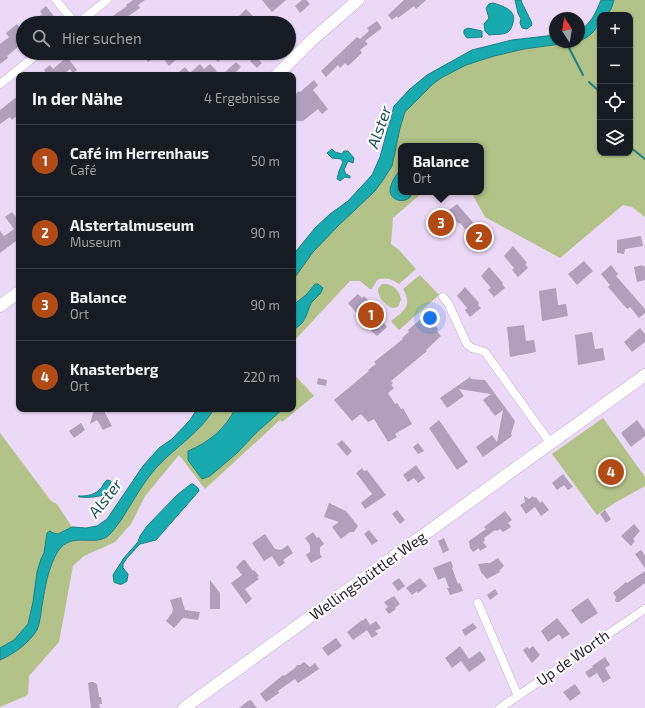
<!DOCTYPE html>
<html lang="de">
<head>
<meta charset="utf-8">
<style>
	:root { --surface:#171b24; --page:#242831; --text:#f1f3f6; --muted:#9ea1a6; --line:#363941; --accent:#b04b18 }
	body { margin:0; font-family:"Exo 2",sans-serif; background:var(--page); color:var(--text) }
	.controls { position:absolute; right:12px; top:12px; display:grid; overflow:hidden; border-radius:8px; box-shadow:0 1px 3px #0004 }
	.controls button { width:36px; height:36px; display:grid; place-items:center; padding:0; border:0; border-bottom:1px solid var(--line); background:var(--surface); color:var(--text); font:20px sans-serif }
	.compass { position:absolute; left:549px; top:12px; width:36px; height:36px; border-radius:50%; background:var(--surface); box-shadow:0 1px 3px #0004; rotate:348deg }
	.you { position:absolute; left:430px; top:318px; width:14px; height:14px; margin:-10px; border:3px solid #fff; border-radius:50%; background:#1a73e8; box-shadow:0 0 0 6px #1a73e833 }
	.badge { display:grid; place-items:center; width:26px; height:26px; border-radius:50%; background:var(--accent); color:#fff; font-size:13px; font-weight:700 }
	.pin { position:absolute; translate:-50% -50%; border:2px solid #fff; box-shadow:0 1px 4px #0006 }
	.popup { position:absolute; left:398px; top:143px; width:86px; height:52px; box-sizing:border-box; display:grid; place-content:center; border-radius:8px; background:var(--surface); filter:drop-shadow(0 1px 3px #0005); font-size:13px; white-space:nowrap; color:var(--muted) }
	.popup b { font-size:15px; color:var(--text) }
	.popup::after { content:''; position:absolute; left:50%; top:100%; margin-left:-8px; border:8px solid transparent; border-top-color:var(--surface) }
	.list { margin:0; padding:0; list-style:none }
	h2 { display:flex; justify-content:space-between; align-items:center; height:52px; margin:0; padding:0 16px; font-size:17px }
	h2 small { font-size:13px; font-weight:400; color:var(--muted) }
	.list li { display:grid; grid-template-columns:26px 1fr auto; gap:12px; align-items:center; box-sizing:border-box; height:72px; padding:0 16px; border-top:1px solid var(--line) }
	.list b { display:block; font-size:15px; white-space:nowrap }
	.list p { margin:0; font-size:13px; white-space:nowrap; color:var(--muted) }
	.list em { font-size:13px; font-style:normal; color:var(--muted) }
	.icon { flex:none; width:22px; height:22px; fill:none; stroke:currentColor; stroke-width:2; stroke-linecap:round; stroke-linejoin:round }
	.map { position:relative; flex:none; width:645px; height:708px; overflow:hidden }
	.search { position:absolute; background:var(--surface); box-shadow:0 1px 3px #0004; left:16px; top:16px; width:280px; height:44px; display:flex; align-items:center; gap:10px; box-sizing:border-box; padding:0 14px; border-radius:22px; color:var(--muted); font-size:15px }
	.panel { position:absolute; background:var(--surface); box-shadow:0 1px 3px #0004; left:16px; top:72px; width:280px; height:340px; border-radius:8px }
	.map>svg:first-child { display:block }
	.green { fill:#b3c288; fill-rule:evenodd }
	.water { fill:#19aaaf; stroke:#1c7f86 }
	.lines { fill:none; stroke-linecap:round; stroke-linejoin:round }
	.stream { stroke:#1c7f86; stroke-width:2 }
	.building { fill:#b19fbb }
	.street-casing { stroke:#c1aecc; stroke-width:9 }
	.secondary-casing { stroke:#c1aecc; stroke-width:13 }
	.street { stroke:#fff; stroke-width:8 }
	.secondary { stroke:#fff; stroke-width:12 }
	.labels { text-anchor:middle; stroke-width:4; stroke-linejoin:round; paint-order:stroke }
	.street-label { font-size:15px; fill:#231c27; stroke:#fff }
	.water-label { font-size:16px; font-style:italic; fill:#1a5153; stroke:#fff }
</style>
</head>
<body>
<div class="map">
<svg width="645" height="708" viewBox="0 0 645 708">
	<rect width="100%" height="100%" fill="#ecd9f7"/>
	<!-- green -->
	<g class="green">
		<path d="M601,0H645V217L632,207L623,205L560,258L485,217L471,192H481V146H423L421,145L401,146V168L394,178L390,191L412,196V192H423L393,218L391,244L399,250L416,269L399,284C391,279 387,277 377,280L372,289H370L360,281H350L293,342V331L311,303L320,294L323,288L309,291L306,295L293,305V255L315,228L330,214L348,201L372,175L380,157L394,106L410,89L427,75L472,50L512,40L555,35V42H579V31C591,24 596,12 601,0ZM600,15H630V153H600Z"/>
		<path d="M420,275L439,295L399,330L391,321C404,311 413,306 403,289Z"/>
		<path d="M382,284C392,283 400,290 401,300L398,307L392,308C384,304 378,298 378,289Z"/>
		<path d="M293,373L314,396L282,422L280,420L205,489L179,455L145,496L131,524L115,542L84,556L73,566L59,642L29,676L28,695L0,707V433L51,501L57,504L72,527L86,528L97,526L107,519L143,466L159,448L172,439L190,420L197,409H235C226,428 208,443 188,451L202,479L237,453L257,432L280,411L283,409H293Z"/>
		<path d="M603,418L645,477V486L613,504L597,515L552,454Z"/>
	</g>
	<!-- water -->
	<g class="water">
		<path d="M515,0H521L522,3L531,21L532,25L527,29L522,28L520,23L521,19L518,13Z"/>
		<path d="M601,0H614L611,9L607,15H600C600,27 591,37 579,41V31C591,24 596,12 601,0Z"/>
		<path d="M493,3C503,6 517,10 513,23C512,26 511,30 508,32C504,35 495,34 489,35L485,31L484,24L489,18L486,8L489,4Z"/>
		<path d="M468,28L482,31V37L467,38L464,34V30Z"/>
		<path d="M555,35V42H576L524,49L494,56L466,65L441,78L433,84L405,112L400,128L392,166L383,180L375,191L338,226L313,252L293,280V255L315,228L330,214L348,201L372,175L380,157L394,106L410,89L427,75L472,50L512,40Z"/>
		<path d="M332,149L335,152L342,154L344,151H348L354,158L353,163L348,161L344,170L346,174L350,176V178L345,177L340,181L337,179L339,171L343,162L341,159L332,158L327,153Z"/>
		<path d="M401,168V192H412C411,204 391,203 390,191C390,183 397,174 401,168Z"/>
		<path d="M315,284H318L323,288L320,294L311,303L306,316L303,322L293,331V305L306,295Z"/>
		<path d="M197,409H214C200,433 175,447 157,467C143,482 133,502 121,520C117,525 113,532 108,536C93,547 72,531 58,551C48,568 45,587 42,606C41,613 40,623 37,630C29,643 14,654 0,660V648L14,640L28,624L33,602L37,572L41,559L44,553L47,533L50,531L53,533L58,534L72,527L86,528L97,526L107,519L143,466L159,448L172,439L190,420Z"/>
		<path d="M235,409H283L257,432L237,453L210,476L202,479L188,460V451C208,443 226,428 235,409Z"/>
		<path d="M107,480L111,481L107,494C98,497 88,498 79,497L78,496C85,496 93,496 99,490C103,487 103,483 107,480Z"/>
		<path d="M191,484H193L198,488L199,491L156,540L140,544L127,558L123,564V568L128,574L127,581C122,585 120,585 114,582L113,575L122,561L123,559L138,542L140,536L147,526L177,495Z"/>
	</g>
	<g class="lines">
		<!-- stream -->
		<g class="stream">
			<path d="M566,42L583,75"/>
			<path d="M589,82L600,92"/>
			<path d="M630,147L645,159"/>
		</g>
	</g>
	<!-- building -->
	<g class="building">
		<path d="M133,0H145L138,5L140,8L118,23H103L127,6L126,5Z"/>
		<path d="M262,0H286L272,12Z"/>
		<path d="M302,0H306L310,4L300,13L295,6Z"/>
		<path d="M404,0H426L416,9L414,6L398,18L397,16L392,20L388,15Z"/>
		<path d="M46,6L57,20L53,23H31L42,14L40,11Z"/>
		<path d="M246,9L255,18L250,23H238L235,20Z"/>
		<path d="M377,21L382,28L365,41L368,44L360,50L362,53L348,66L345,63L340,68L338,65L326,77L321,71L357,37L360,39L369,31L367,28Z"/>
		<path d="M17,24L21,29L18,31L23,37V43L7,56L8,58L0,64V44L9,37L6,33Z"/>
		<path d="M148,53H150L154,58L148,62L143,56Z"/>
		<path d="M209,53H227L218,62Z"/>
		<path d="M173,54L177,59L169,66L165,61Z"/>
		<path d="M255,56L262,63L257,68L250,61Z"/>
		<path d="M67,57L77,70L73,73L70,69L63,75H45L46,74L44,70L50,65L53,69Z"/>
		<path d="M236,62L241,67L233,75H228L225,72Z"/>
		<path d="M200,64L204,69L210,64L217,71L213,75H175L185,67L190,73Z"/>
		<path d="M314,80L318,85L313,90L328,109L322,114L318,109L303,121H297L293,118V108L295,107L296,97L294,95L299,91L300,92Z"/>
		<path d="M19,95V114L12,120L10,117L0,124V110Z"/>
		<path d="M457,204L491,243L484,249L480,245L478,247L470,238L472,237L460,223L459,224L451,216L453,214L449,210Z"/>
		<path d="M12,212L19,221V245L16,241L0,253V231L4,236L14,229L5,217Z"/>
		<path d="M641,236L643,246L625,249L624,254L617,253V240Z"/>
		<path d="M513,246L527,263L525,264L528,268L518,277L512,270L514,268L504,256Z"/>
		<path d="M584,261L593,271L577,285L568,274Z"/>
		<path d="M611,265L618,274L616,276L645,309V313L639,318L630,307L627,309L608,287L610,285L601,274Z"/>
		<path d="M643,265V267L645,266V280L637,282L634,267Z"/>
		<path d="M489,267L503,283L502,284L505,288L494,297L488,290L491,288L481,276Z"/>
		<path d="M465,287L479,303L478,305L481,308L470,317L465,310L467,308L457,296Z"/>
		<path d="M556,288L558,305L566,304L568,316L542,321L539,291Z"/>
		<path d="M358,294L362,298L364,296L368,300L366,302L380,318L381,316L385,320L383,322L387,327L377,336L368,328H369L348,303Z"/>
		<path d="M422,318L427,323L431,320L438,329L437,331L441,336L426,350L427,351L391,381L393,383L391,385L394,388L388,393L395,404L397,403L401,409L403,408L412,424L395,434L397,437L388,442L374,419L368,422L361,414L352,421L334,400L369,371L368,370L376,364L374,362L403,339L402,338L409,332L408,330Z"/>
		<path d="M524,325L526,341L534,340L536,352L510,357L507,327Z"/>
		<path d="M640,328L645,334V342L632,352L624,342Z"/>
		<path d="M592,332L595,349L603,348L605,360L578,365L575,335Z"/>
		<path d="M470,377L471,379L485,380L515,421L511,434L512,436L483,457L476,447L492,435L497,442L503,410L495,416L483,400L491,394L459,389L464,396L447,408L440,398Z"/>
		<path d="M318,378L327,380L326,386L317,384Z"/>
		<path d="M94,409H103L112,426L103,430L97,420L90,424Z"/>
		<path d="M439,420L468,462L457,470L429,428Z"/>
		<path d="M637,420L645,431V436L631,447L621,433Z"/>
		<path d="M81,423L85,430L74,438L69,431Z"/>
		<path d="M342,440L352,451L347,456L337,444Z"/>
		<path d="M418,443L424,451L418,454L413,447Z"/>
		<path d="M416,465L425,478L418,483L414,478L408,482L403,475Z"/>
		<path d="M362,468L364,471L367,470L386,495L365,509L361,503L372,494L356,473Z"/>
		<path d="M563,474L573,487L568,490L564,485L557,490L552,483Z"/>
		<path d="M524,496L529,499L533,496L534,498L536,497L540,503L542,501L549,510L541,516L535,507L526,514L520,505L525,502Z"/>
		<path d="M329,503L346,511L358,526L354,532H350L341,539L332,527L339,522L324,517Z"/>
		<path d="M397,510L405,520L400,524L392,514Z"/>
		<path d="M605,510L611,519L606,523L600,514Z"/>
		<path d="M505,511L512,520L508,523L511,527L503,532L500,529L497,531L495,530L484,538L485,540L483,542L487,547L480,551L479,548L473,552L470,548L469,541L486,529L484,527Z"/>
		<path d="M634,524L640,531L633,539L635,541L631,546L621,536Z"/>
		<path d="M369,530L378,541L372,545L364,534Z"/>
		<path d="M313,532L317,538L319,537L324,544L320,547V554L322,557L311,563L306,555L310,552V545L305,538Z"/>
		<path d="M265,534L275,549L281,550L288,545L293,553L283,560L285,563L279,567L272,556L264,561L252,543Z"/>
		<path d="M444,538L449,550L443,553L438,541Z"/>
		<path d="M641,550L645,555V568L635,554Z"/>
		<path d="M498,558L504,566L499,571L500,572L487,579L481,572L478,564L486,563H490Z"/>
		<path d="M243,560H245L253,571L254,570L259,576L257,577L259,579L245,589L252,599L246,604L231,583L242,575L236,567Z"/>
		<path d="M451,561L453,567L452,568L458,584L460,583L463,591L450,595L447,588H449L445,577L438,580L433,568Z"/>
		<path d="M645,571V583L619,602H616L615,600L616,597L613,593L626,582L627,583Z"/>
		<path d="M399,578L405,586L398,591L392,583Z"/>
		<path d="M420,578L427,586L418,593L417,591L412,595L406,588Z"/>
		<path d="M210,580L220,593V609H210Z"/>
		<path d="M495,589L498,594L490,600L487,595Z"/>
		<path d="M394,596L400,604L395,608L396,609L389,614L385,609L388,607L384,602Z"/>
		<path d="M181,597L185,610L200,612L198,620L183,618L174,628L166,621L172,613L173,609L170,600Z"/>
		<path d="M588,598L598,613L581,624L571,610Z"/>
		<path d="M366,618L370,625L376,621L381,628L375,631L378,634L372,638L367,630L353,640L347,632L362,620V621Z"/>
		<path d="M557,618L570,634L562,639L559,634L548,642L541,631Z"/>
		<path d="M473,623L477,628L465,636L462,630Z"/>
		<path d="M336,638L342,646L328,656L322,648Z"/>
		<path d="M460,646L469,659L480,651L486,660L469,672L461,661L452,668L445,658Z"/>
		<path d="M533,646L540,655L532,663L523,650L527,647L529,649Z"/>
		<path d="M605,657L610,665L605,668L611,678L603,683L597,673L589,678L585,672L593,667L592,666Z"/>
		<path d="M304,662L310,667L315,663L319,669L298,683L295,679L279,690L278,691L279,693L266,702L260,694L283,675L284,676L295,668L297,665H300Z"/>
		<path d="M91,682H93L97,684L99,697H101L102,704H99L100,708H91L88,683Z"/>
		<path d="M575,684L581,693L570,701L563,692Z"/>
		<path d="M251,700L257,708H239L248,701Z"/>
	</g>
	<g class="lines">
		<defs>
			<g id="street">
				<path d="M56,0L75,23"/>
				<path d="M78,23L107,0"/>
				<path d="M0,84L39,53"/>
				<path d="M443,297L448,303L467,344L472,348L485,352L551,444"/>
				<path d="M478,603L518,696"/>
				<path d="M500,708L645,609"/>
			</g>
			<g id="secondary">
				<path d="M277,75L312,40L358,0"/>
				<path d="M0,306L19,292"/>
				<path d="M184,708L645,375"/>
			</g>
		</defs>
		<!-- street casing -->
		<use href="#street" class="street-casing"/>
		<!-- secondary casing -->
		<use href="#secondary" class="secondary-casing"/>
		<!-- street -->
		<use href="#street" class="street"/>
		<!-- secondary -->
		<use href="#secondary" class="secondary"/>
	</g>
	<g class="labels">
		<!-- street labels -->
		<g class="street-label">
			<text transform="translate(368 576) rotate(-36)" y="5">Wellingsbüttler Weg</text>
			<text transform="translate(573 658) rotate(-35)" y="5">Up de Worth</text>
		</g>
		<!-- water labels -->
		<g class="water-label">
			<text transform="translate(379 127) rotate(-71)" y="6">Alster</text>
			<text transform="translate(105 498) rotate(-52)" y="6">Alster</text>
		</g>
	</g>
</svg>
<div class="controls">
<button>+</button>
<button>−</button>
<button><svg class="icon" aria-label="locate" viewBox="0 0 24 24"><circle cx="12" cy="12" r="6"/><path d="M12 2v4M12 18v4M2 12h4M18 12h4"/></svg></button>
<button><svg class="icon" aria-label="layers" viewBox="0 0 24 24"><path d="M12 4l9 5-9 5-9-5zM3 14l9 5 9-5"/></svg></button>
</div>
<svg class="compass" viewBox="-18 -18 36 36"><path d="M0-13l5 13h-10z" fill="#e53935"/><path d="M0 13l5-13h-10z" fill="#9ea1a6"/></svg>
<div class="you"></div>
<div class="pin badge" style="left:371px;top:315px">1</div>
<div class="pin badge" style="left:479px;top:237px">2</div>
<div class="pin badge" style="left:441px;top:223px">3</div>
<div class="popup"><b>Balance</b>Ort</div>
<div class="pin badge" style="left:611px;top:472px">4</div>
<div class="search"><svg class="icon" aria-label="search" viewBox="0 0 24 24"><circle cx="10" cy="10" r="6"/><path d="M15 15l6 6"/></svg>Hier suchen</div>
<section class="panel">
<h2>In der Nähe<small>4 Ergebnisse</small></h2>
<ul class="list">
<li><span class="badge">1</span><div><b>Café im Herrenhaus</b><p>Café</p></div><em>50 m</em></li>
<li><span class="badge">2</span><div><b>Alstertalmuseum</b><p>Museum</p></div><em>90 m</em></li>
<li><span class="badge">3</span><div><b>Balance</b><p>Ort</p></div><em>90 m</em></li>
<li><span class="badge">4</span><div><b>Knasterberg</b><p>Ort</p></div><em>220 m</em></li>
</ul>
</section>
</div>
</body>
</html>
